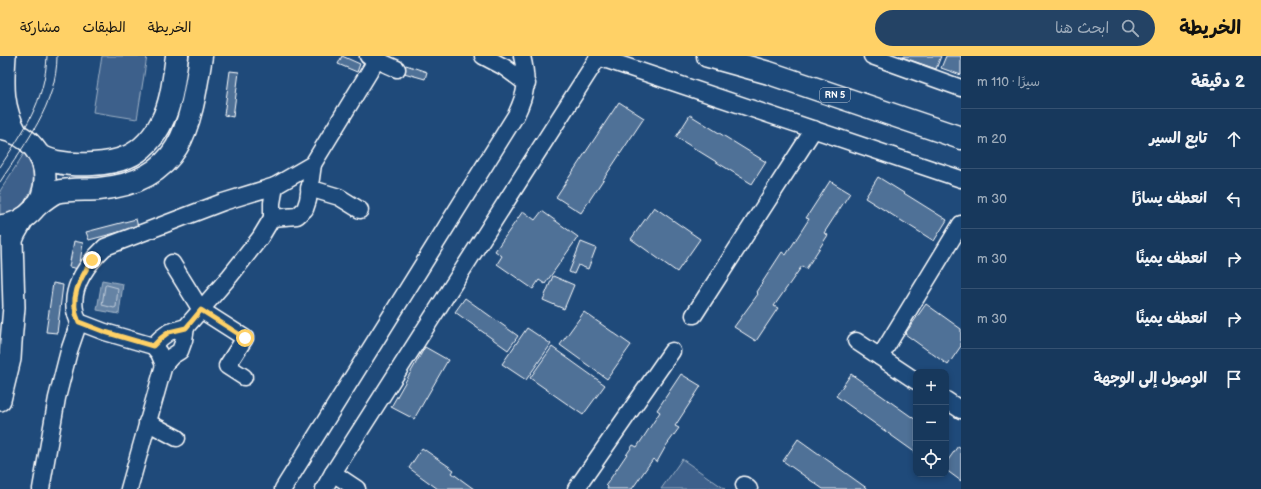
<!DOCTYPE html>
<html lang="ar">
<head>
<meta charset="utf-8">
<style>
	:root { --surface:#17385c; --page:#244365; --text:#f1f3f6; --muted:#9eacbb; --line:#365272; --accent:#ffd166 }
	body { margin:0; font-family:"Balsamiq Sans","Playpen Sans Arabic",sans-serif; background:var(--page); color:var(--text); direction:rtl }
	.controls { position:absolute; right:12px; bottom:12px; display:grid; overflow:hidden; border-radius:8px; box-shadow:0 2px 6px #0003 }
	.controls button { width:36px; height:36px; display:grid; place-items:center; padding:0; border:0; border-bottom:1px solid var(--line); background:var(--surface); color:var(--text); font:20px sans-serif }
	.stop { position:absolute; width:12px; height:12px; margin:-9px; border:3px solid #ffd166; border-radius:50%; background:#fff }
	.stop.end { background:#ffd166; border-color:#fff; box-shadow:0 1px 4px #0008 }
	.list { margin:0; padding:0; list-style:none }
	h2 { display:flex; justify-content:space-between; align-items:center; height:52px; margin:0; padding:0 16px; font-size:17px }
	h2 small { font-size:13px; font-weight:400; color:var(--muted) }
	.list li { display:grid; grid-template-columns:26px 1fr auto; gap:12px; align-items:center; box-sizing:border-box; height:60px; padding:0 16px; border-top:1px solid var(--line) }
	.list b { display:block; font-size:15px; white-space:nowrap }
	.list em { font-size:13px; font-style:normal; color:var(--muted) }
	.icon { flex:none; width:22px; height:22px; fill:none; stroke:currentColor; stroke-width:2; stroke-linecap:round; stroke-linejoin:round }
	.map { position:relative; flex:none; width:961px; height:433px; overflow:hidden; direction:ltr }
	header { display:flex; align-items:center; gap:24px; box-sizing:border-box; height:56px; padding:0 20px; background:var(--accent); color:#111 }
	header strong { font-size:19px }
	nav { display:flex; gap:22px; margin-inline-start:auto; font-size:14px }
	.search { width:280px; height:36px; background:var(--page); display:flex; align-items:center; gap:10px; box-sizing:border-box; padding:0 14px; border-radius:22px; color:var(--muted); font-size:15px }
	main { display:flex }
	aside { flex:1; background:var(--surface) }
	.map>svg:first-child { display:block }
	.green { fill:#3c618b; stroke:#9eb0c5 }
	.water { fill:#6583a4; stroke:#a3b5c8 }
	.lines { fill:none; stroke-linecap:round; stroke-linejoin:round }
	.shore { stroke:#c1cddb; stroke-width:1 }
	.building { fill:#507197; stroke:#fff }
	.minor-casing { stroke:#fff; stroke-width:19 }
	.major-casing { stroke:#fff; stroke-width:24 }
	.highway-casing { stroke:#fff; stroke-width:25 }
	.minor { stroke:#1f4a7a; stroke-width:16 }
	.major { stroke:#1f4a7a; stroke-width:21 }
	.highway { stroke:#1f4a7a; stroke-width:22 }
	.tram { stroke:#fff; stroke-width:1 }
	.route { stroke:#ffd166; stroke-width:5 }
	.labels { text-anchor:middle; stroke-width:3.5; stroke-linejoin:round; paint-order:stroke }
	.shield { fill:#1f4a7a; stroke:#bcc9d7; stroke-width:1 }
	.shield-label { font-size:9px; font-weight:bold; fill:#fff }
</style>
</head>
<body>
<header>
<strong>الخريطة</strong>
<div class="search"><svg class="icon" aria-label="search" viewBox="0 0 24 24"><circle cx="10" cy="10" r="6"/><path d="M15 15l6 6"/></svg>ابحث هنا</div>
<nav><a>الخريطة</a><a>الطبقات</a><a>مشاركة</a></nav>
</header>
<main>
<aside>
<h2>2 دقيقة<small>سيرًا · 110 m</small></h2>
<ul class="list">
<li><svg class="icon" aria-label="ahead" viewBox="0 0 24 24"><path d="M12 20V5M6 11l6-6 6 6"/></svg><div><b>تابع السير</b></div><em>20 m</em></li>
<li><svg class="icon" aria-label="left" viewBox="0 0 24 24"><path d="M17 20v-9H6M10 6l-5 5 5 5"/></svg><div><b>انعطف يسارًا</b></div><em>30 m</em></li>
<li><svg class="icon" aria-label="right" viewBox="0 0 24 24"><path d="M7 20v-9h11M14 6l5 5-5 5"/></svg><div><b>انعطف يمينًا</b></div><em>30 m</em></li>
<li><svg class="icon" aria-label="right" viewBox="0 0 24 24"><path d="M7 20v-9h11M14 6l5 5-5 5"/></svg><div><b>انعطف يمينًا</b></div><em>30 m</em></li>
<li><svg class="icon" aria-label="arrive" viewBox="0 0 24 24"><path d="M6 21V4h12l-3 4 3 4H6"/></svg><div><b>الوصول إلى الوجهة</b></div></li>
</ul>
</aside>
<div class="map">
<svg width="961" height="433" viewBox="0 0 961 433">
	<rect width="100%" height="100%" fill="#1f4a7a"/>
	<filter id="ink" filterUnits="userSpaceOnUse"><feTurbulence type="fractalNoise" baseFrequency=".025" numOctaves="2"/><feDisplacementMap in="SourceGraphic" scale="8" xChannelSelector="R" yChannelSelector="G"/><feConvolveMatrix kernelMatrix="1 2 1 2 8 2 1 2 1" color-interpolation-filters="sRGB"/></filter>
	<g filter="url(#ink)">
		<!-- green -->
		<g class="green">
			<path d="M102,0H147L137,63L93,56Z"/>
			<path d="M25,96C39,114 35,142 15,154C11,157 5,158 0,160V135Z"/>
			<path d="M682,403L725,433H661Z"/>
		</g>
		<!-- water -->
		<path class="water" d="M102,224L123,228L119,258L97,254Z"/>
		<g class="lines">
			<!-- shore -->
			<path class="shore" d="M107,229L118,232L116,251L114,252L102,249L105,230Z"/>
		</g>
		<!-- building -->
		<g class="building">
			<path d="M342,0L360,8L357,16L338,8Z"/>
			<path d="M899,0H941L936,13Z"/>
			<path d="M946,0H961V19L941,12Z"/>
			<path d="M406,9L427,16L425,23L404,17Z"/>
			<path d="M230,15L239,16L233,61L224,59Z"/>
			<path d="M619,46L644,62L581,157L556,141Z"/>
			<path d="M690,59L766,106L752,128L676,81Z"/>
			<path d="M878,121L947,164L934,185L865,142Z"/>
			<path d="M830,125L850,137L824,177L828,179L806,213L802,210L774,250L778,252L756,285L734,271L758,238L756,236L782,196L786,199L809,163L806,162Z"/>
			<path d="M654,151L700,183L677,216L631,183Z"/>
			<path d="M523,155L535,164L542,155L578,181L545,228L539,224L533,233L497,208L502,200L495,195Z"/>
			<path d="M136,163L138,171L89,184L86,176Z"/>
			<path d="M74,185L83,187L79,213L69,211Z"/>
			<path d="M581,186L596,192L588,213L578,209L574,218L569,216Z"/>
			<path d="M553,220L574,229L564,253L543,244Z"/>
			<path d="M53,227L63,229L57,277L46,276Z"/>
			<path d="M465,242L518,280L508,294L455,256Z"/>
			<path d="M926,248L961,273V290L948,309L905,278Z"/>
			<path d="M584,256L631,289L607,323L560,289Z"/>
			<path d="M527,272L551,288L526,324L502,308Z"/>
			<path d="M425,291L448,304L414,363L391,351Z"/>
			<path d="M552,291L605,329L583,359L530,322Z"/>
			<path d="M681,318L701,330L675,370L679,372L666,390L657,406L653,403L632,433H607L608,431L606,429L633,389L637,391L660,356L657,354Z"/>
			<path d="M851,318L916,364V397L836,340Z"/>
			<path d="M798,383L868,433H823L783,405Z"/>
			<path d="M958,390L961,392V425L946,414V407Z"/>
			<path d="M422,392L454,414L452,417L474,433H438L409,412Z"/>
		</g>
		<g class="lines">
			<defs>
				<g id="minor">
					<path d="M368,0L397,13"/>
					<path d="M483,0L504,11L527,28"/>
					<path d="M872,0L961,32"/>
					<path d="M598,1L961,123"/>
					<path d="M275,130L313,108L379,0"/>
					<path d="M309,132L339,141L360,154"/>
					<path d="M172,207L201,254L245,282L227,310L244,321"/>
					<path d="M694,259L814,73"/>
					<path d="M856,285L916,325"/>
					<path d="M153,290L161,282L169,276L186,271L230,220L260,182L272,162L297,160L305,153L308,144L313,108"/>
					<path d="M880,301L961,168"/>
					<path d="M164,309L159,297L153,290L105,276L79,266C65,238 85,210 105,191L223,146L275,130L272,147V162"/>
					<path d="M946,344L961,354"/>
					<path d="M147,366L177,382"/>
					<path d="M333,417L357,433"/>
					<path d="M744,429L749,433"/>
					<path d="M41,433L57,342L69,295L79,266"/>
					<path d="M129,433L164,309L172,300L180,295L184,284L186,271"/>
					<path d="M283,433L516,59C527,36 528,25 522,0"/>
					<path d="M324,433L333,417L599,0"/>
					<path d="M576,433L672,295"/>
				</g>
				<g id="major">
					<path d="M5,0C3,29 2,52 17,78"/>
					<path d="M0,73C60,83 60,163 0,170"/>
					<path d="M0,344L10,303L11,286L14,251L12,184L15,177L23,163"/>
				</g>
				<g id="highway">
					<path d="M708,0L769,17L961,82"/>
					<path d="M40,100C45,102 51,105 57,106C76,110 109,109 127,101C142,95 155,80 162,65C172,46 174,21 177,0"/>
					<path d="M36,150C42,145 49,139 56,136C67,133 87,134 99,133C183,125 190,70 201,0"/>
				</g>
			</defs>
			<!-- minor casing -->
			<use href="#minor" class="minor-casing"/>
			<!-- major casing -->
			<use href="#major" class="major-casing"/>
			<!-- highway casing -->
			<use href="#highway" class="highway-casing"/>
			<!-- minor -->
			<use href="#minor" class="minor"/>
			<!-- major -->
			<use href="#major" class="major"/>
			<!-- highway -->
			<use href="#highway" class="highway"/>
			<!-- tram -->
			<g class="tram">
				<path d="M0,111C24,74 45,46 47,0"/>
				<path d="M0,126C25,87 57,49 57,0"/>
			</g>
		</g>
	</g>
	<g class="lines" filter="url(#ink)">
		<!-- route -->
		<path class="route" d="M92,204C80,223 68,243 79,266L105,276L153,290L161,282L169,276L186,272L201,254L245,282"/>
	</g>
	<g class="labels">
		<!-- shield labels -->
		<rect class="shield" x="820" y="32" width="30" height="14" rx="3"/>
		<g class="shield-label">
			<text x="835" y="42">RN 5</text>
		</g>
	</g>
</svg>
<div class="controls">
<button>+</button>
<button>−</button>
<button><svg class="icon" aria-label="locate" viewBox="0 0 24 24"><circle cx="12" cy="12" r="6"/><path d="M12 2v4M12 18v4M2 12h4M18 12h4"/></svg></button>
</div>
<div class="stop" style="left:245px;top:282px"></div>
<div class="stop end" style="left:92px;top:204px"></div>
</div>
</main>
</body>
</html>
